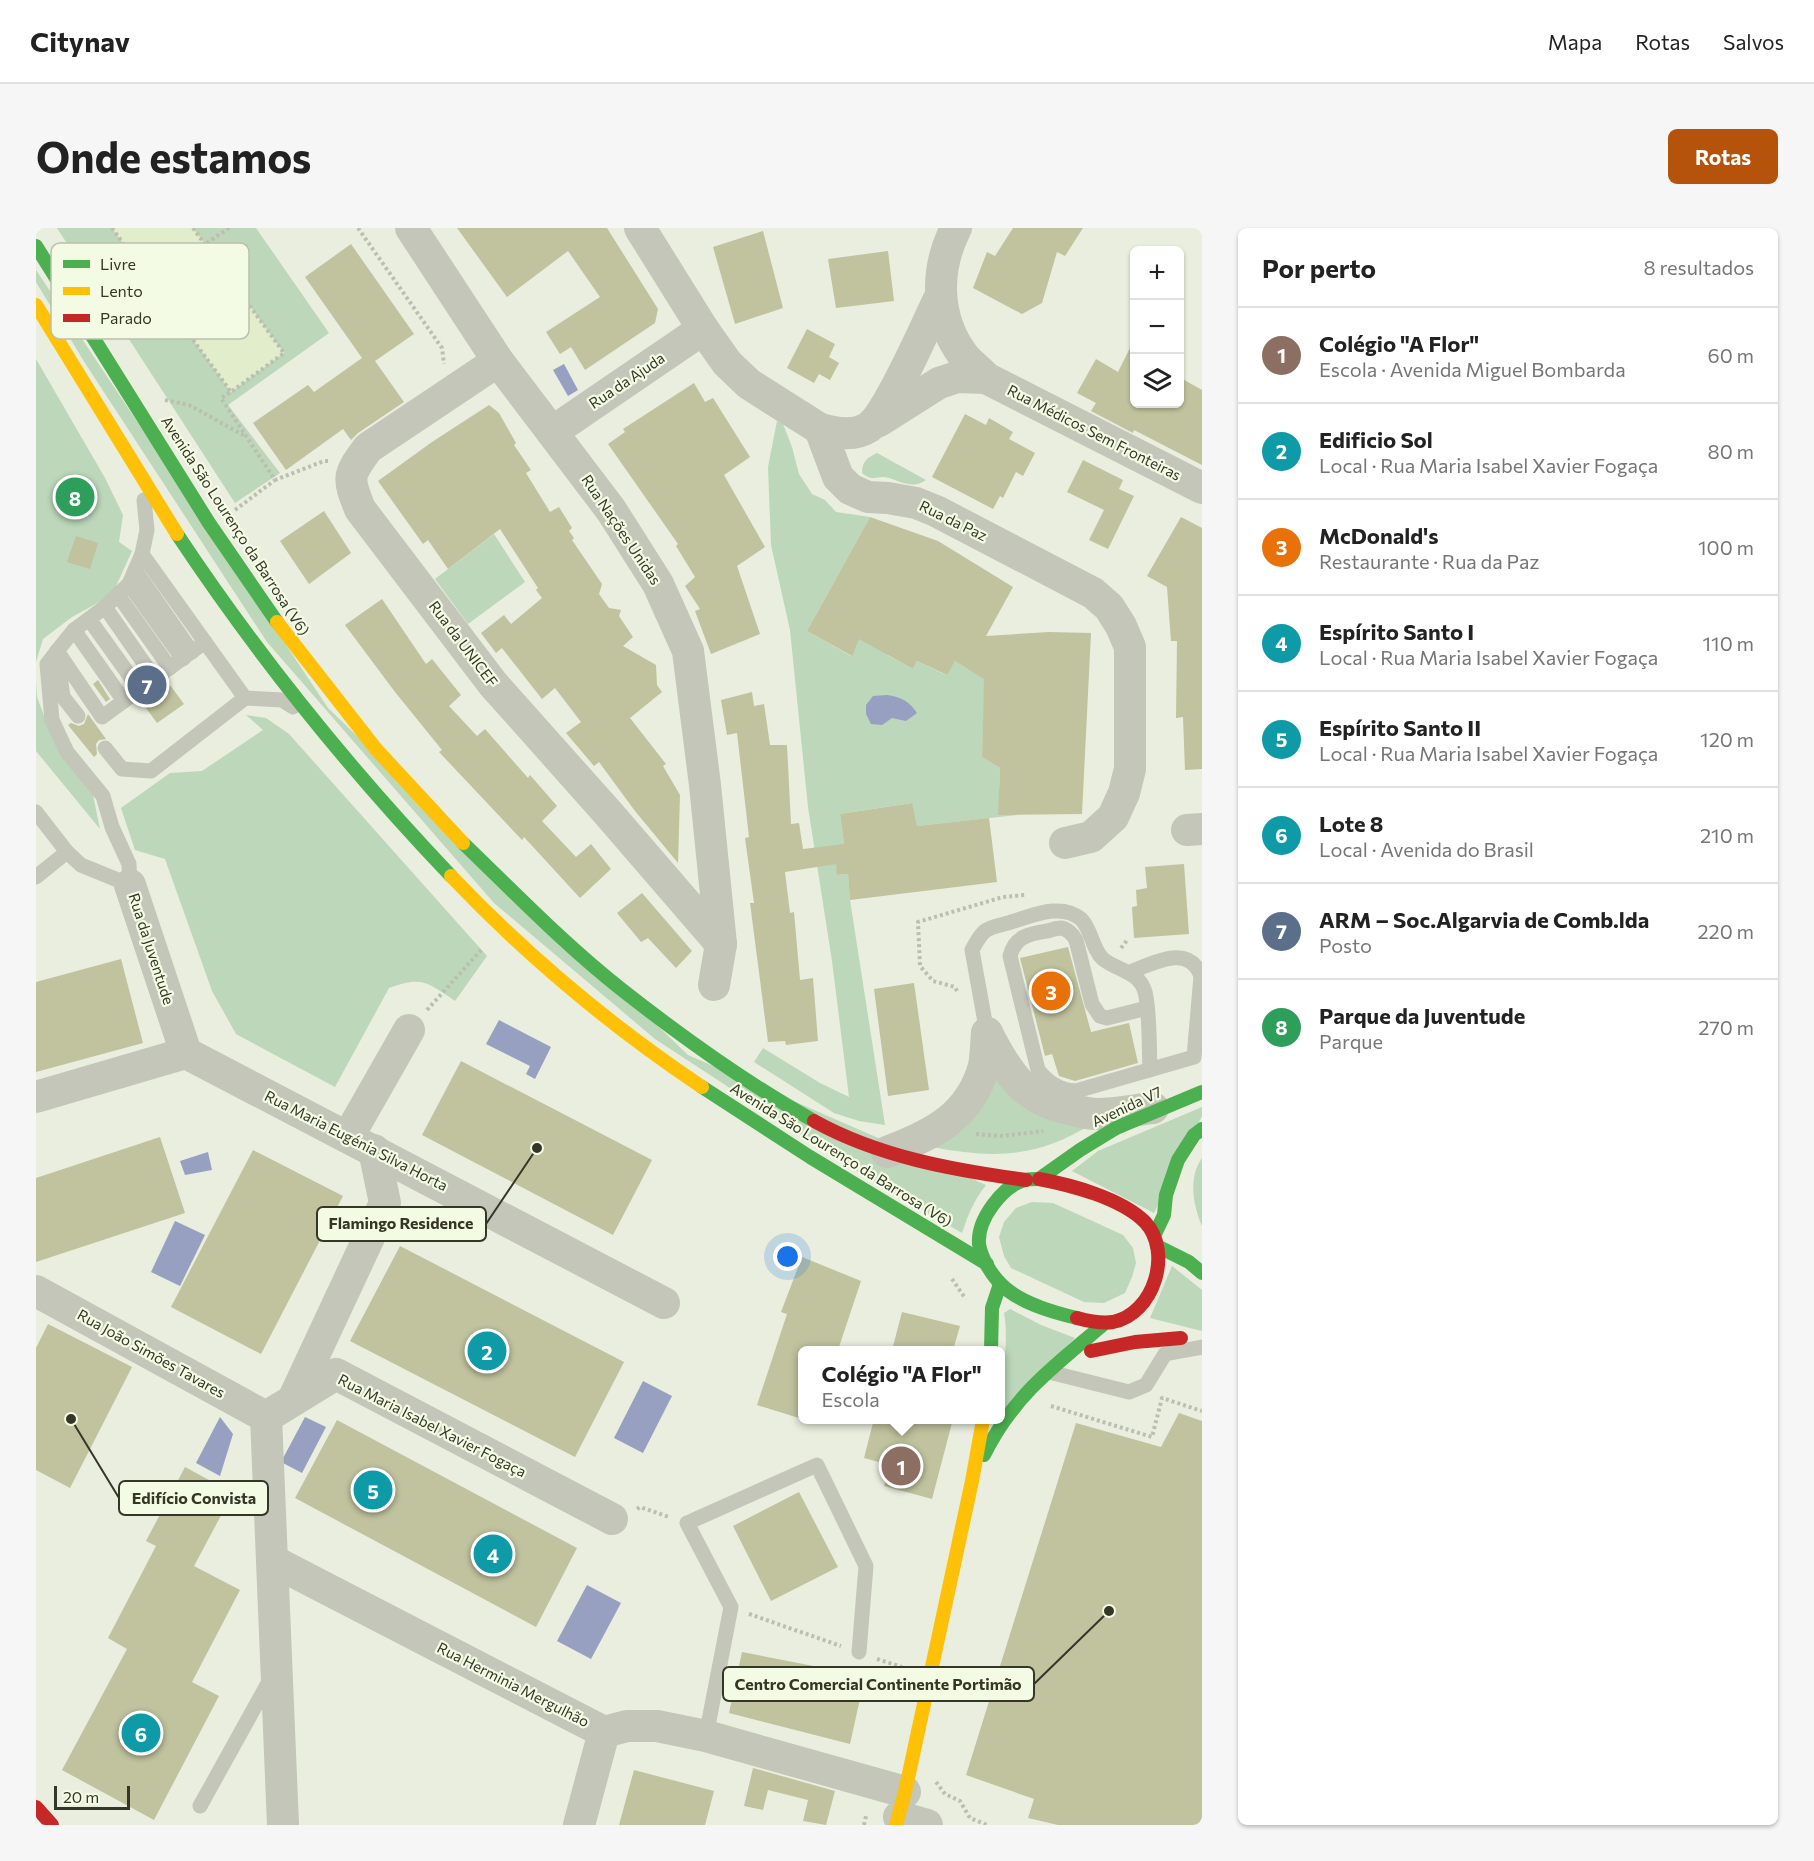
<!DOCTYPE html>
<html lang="pt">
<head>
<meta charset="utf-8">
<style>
	:root { --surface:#fff; --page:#f6f6f6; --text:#222; --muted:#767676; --line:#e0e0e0; --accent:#b45309 }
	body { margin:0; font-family:Commissioner,sans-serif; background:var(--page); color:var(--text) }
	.controls { position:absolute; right:18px; top:18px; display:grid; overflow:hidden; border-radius:9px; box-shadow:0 2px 4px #0004 }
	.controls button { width:54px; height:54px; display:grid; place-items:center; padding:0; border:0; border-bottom:2px solid var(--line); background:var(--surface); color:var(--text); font:30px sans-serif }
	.scale { position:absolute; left:18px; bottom:15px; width:76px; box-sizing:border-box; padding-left:6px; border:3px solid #353726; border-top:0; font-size:16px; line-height:21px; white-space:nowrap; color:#353726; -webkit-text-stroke:4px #f4fbe5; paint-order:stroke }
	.you { position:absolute; left:752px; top:1029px; width:21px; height:21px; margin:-15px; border:4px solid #fff; border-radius:50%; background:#1a73e8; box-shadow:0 0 0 9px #1a73e833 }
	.badge { display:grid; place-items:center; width:39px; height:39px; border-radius:50%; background:var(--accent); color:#fff; font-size:20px; font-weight:700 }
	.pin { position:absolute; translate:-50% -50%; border:3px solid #fff; box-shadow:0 2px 6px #0006 }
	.popup { position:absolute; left:762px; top:1118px; width:207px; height:78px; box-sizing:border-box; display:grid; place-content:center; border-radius:9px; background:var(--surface); filter:drop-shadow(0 2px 4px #0005); font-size:20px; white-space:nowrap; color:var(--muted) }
	.popup b { font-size:22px; color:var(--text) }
	.popup::after { content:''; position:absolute; left:50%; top:100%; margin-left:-12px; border:12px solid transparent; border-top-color:var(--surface) }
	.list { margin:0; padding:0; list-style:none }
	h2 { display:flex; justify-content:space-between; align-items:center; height:78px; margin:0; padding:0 24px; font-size:26px }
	h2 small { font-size:20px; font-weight:400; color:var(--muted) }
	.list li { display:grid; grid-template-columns:39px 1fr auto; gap:18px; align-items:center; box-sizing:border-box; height:96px; padding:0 24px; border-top:2px solid var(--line) }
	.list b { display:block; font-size:22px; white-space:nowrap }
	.list p { margin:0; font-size:20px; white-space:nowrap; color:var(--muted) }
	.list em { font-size:20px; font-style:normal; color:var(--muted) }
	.icon { flex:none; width:33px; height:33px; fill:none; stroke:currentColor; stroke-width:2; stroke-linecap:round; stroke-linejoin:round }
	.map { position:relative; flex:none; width:1166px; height:1597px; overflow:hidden; border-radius:9px }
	header { display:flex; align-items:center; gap:36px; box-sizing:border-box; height:84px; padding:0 30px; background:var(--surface); border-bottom:2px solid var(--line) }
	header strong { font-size:28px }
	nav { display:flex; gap:33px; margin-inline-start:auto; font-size:21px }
	.intro { display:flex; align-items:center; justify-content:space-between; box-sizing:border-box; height:144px; padding:0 36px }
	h1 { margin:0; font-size:42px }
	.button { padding:15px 27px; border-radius:9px; background:var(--accent); color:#fff; font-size:21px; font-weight:700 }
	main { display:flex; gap:36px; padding:0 36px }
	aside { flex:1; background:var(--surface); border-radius:9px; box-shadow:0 2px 4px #0004 }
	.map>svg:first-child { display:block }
	.green { fill:#bcd7ba }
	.plaza { fill:#e2edcc }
	.water { fill:#97a0c0 }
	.building { fill:#c0c39e }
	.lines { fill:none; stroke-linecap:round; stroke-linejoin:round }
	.path { stroke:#bbbfb0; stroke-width:4; stroke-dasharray:3 3; stroke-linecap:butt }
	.lane { stroke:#c3c6b8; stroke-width:15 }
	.street { stroke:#c3c6b8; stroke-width:32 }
	.fast { stroke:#4caf50; stroke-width:14 }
	.slow { stroke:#ffc107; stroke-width:14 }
	.jam { stroke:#c62828; stroke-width:14 }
	.labels { text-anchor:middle; stroke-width:4.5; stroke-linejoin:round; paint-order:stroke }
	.street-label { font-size:15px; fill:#353726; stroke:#f4fbe5 }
	.key { fill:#f4fbe5; stroke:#bbc0ac; stroke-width:1.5 }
	.key-label { font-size:16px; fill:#353726 }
	.leader { fill:none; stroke:#353726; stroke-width:2 }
	.callout-dot { fill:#353726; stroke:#f4fbe5; stroke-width:2 }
	.callout { fill:#f4fbe5; stroke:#353726; stroke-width:2 }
	.callout-label { font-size:16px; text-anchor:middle; font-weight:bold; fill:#353726 }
</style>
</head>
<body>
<header>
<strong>Citynav</strong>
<nav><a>Mapa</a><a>Rotas</a><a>Salvos</a></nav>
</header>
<div class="intro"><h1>Onde estamos</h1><a class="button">Rotas</a></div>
<main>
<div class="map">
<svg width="1166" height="1597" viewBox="0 0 1166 1597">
	<rect width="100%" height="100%" fill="#e9eede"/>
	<!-- green -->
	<g class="green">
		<path d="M21,0H220L293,105L192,177L244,245L199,275Z"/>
		<path d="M0,42L292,480L652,827L950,957C938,972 932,987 926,1005L836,953L619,811L458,675L231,414L49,135L0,54Z"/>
		<path d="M0,131L69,250L87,287L83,314L96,323L76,367L36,389L7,411L0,434Z"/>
		<path d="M741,193L747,196L756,219L763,246L776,266L789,272L800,284L834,289L771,403L815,428L825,404L853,428L877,441L881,433L910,447L919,433L932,441L950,409L946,529L964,540L963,563L980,571L981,587L881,598L875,575L804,586L808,616L801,647L812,646L814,672L849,897L823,893L798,885L718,834L727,820L784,855L813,869L796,733L772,579L754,402L735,317L732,239Z"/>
		<path d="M841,225L890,252C877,261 866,254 853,250C841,246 838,255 826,245C826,233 831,230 841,225Z"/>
		<path d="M458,306L489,354L432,396L399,351Z"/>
		<path d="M0,454L1,469L17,511L57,567L64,601L0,523Z"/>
		<path d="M210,487L230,490L253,506L451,728L419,773C391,754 386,748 353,760L299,859L200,806L176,763L129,631L99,622L85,580L134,545L166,543L227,502Z"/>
		<path d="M957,844L1057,895C1002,930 959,931 896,919Z"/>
		<path d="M1166,879V888L1118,985L1036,943L1062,923Z"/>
		<path d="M1166,930V998C1157,978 1152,949 1166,930Z"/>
		<path d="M996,974L1017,975L1087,1007L1097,1020L1100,1035L1096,1049L1089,1065L1068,1075L1048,1074L975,1040L968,1028L963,1009L968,994L980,980Z"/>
		<path d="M1136,1038L1166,1062V1103L1114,1090Z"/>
		<path d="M974,1081L1005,1097L1039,1110L964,1185C964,1151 974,1119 968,1085Z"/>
	</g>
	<!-- plaza -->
	<path class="plaza" d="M76,0H157L248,125L195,164Z"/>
	<!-- water -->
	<g class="water">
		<path d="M528,136L542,162L532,168L517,142Z"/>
		<path d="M851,467C865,469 873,473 881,485L870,493L856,490L846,497L835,496L830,486V477L837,468Z"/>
		<path d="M463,792L515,819L499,851L490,846L494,838L450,816Z"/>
		<path d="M172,924L176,942L149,947L144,933Z"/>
		<path d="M139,993L169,1007L144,1058L115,1044Z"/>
		<path d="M607,1153L636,1168L607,1225L578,1210Z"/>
		<path d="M184,1189L197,1206L184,1248L160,1235Z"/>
		<path d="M269,1189L290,1199L266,1245L245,1234Z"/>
		<path d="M551,1357L585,1375L555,1431L521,1413Z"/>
	</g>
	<!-- building -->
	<g class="building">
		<path d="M421,0H571L622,81L619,95L549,142L535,119L524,126L510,104L564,69L532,23L471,69Z"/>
		<path d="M977,0H1047L1029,28L1021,24L1006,75L986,86L937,60L951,24L959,28Z"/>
		<path d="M727,3L747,80L699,96L677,19Z"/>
		<path d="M315,16L378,106L339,133L368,174L322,205L315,212L307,201L250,242L217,195L272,157L278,164L326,130L269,49Z"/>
		<path d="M852,23L858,73L800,80L792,31Z"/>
		<path d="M771,101L799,116L793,129L803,135L794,152L783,146L778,155L751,140Z"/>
		<path d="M1098,112V176H1143V149L1166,162V237L1098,202L1097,205L1055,183L1060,175L1041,165L1060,131L1082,144Z"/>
		<path d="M658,155L669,174L677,170L714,229L688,247L729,319L701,338L724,406L675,426L659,383L664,381L649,358L659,349L640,318L642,316L572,216L589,204L587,201Z"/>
		<path d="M453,177L463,185L480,215L478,217L495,242L490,245L514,284L523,279L536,300L533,303L538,310L536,312L566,356L563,366L573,380L585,382L583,388L597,409L587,418L620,437L621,457L626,464L594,490L630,536L627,538L644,567L642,635L599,583L563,534L558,538L530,505L545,494L519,460L506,471L466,420L460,425L445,405L468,387L475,396L506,370L500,362L502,360L464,301L412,341L392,312L387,316L342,253L396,214Z"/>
		<path d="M929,186L950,197L953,190L977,204L973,211L999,225L987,248L980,244L967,270L964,268L957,281L896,249Z"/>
		<path d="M1047,232L1087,252L1083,261L1098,268L1072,321L1053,312L1068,282L1031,264Z"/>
		<path d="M288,283L315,325L273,356L244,313Z"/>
		<path d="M834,289L902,313L977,359L950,408L1013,404L1055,405L1046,586L962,587L964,540L946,529L948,451L919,433L911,447L881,433L877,441L823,411L816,428L771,403Z"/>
		<path d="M1145,289L1166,300V541L1149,542L1147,489L1140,490L1141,413H1135L1131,359L1111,348Z"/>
		<path d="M40,308L62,315L54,341L31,334Z"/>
		<path d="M346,371L390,436L396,431L425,467L413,478L441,508L449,501L492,550L494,547L521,578L506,593L540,629L555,616L575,641L544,670L488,609L486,612L403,524L406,522L359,464L309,397Z"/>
		<path d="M62,452L74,471L70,474L57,456Z"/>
		<path d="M131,453L148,476L121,495L105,473Z"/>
		<path d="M716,464L718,478L728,476L734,517H751L755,596L763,595L767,621L808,616L804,586L876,575L881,598L953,590L961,654L814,672L812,646L801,647L800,636L749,644L754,685L758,684L764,752L777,750L782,813L750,817L749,813L732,814L714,675H718L709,610L713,609L701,505L691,507L685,472Z"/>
		<path d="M52,486L70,511L63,512L60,516L61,526L58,529L32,497L35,495L43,498L48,496Z"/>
		<path d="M1148,636L1153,706L1098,710L1096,679L1101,678L1100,662L1111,660L1109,639Z"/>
		<path d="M606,665L656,723L640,740L612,710L605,714L581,685Z"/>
		<path d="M1032,719L1055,804L1093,795L1102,835L1039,853L1023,848L1016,826L1009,828L984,730Z"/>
		<path d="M85,731L107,815L0,844V754Z"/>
		<path d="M878,755L893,862L852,868L838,761Z"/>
		<path d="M425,833L616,932L577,1007L386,907Z"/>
		<path d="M124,909L149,985L0,1034V950Z"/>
		<path d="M217,922L307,968L225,1126L135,1079Z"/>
		<path d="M364,1018L588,1134L539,1229L314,1113Z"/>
		<path d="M766,1029L825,1053L802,1122H766V1191L721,1177L751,1086L745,1084Z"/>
		<path d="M866,1084L924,1098L917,1122H856Z"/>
		<path d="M12,1096L96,1139L34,1260L0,1242V1120Z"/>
		<path d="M1143,1185L1166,1193V1597H1022L992,1590L998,1571L930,1547L1040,1195L1125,1219Z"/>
		<path d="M838,1191H917L896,1271L848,1258L854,1237L828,1230Z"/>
		<path d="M301,1192L541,1320L500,1399L259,1270Z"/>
		<path d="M149,1239L197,1265L158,1338L204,1362L156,1454L183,1468L118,1592L26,1542L91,1421L72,1410L120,1318L110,1313Z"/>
		<path d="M763,1264L802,1339L735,1373L697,1298Z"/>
		<path d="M706,1424L829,1448L814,1516L693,1485Z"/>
		<path d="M717,1540L799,1563L790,1597L767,1593L772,1572L732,1562L727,1582L708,1578Z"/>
		<path d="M598,1542L678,1563L669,1597H583Z"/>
	</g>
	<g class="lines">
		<!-- path -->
		<g class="path">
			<path d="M76,0L114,53"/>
			<path d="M157,0L248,125L195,164"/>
			<path d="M193,0L114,53L195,164L185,170L239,252L288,233H292"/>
			<path d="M322,0L406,120L408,136"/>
			<path d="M129,172L153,177L209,208"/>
			<path d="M199,282L239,252"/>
			<path d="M1085,720L1092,711"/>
			<path d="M921,763L919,759L897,753L884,738L882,694L967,669L989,667"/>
			<path d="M391,782L446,721"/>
			<path d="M940,906L965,908L1007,903"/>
			<path d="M916,1051L929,1070"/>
			<path d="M1015,1178L1116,1209L1126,1170L1166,1183"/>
			<path d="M601,1281L604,1279L633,1289"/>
			<path d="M713,1386L805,1418"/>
			<path d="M841,1431L866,1439"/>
			<path d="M900,1554L909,1566L924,1573L934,1590L951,1597"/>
			<path d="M828,1597L830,1588"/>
		</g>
		<!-- lane -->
		<g class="lane">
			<path d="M108,272L111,302L106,326L209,470L246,472L257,479"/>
			<path d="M106,326L93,356L69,379L38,402L21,423L66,489L169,414"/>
			<path d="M99,342L156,424"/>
			<path d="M93,356L147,431"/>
			<path d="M82,367L134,440"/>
			<path d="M69,379L119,451"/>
			<path d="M53,391L104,462"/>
			<path d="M38,402L88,473"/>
			<path d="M21,426L27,469L42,488"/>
			<path d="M69,520L86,541L115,543L209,470"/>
			<path d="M0,584L31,624L45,637L94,657L93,636L76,599L67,568L31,524L16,492L11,436L21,423"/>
			<path d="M0,649L31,624"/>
			<path d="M1094,744C1118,735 1153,715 1165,748L1158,829L1040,863C1023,862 1013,855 1002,842L974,728C979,708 993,706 1011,703C1015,702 1021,700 1025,700C1032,701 1037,707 1040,712L1056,776L1064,788L1071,790L1111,780"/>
			<path d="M951,805L936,722C940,715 943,708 949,703C955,698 967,697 975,694C996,688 1025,674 1045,691C1056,702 1056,721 1067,731C1082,743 1103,743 1109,764C1114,783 1113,821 1114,842"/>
			<path d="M1013,1144L1093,1164L1110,1157L1129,1126L1166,1119"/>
			<path d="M670,1508L695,1379L651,1295L781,1237L830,1338L823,1424"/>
			<path d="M164,1578L235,1450"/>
		</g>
		<!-- street -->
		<g class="street">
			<path d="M375,0L462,133L575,282L622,356L652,423L669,557L685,716L678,757"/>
			<path d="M604,0L667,101L691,135L713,156L784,201L802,249L814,261L832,269L852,270L880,275L900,283L1057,365L1073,379L1085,398L1094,419V541L1088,565L1077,589L1055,609L1029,615"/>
			<path d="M920,0C899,41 899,89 927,127C933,135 943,142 950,150L1166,260"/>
			<path d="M462,133L332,220C312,247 311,249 324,281L457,456L572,585L685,716"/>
			<path d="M843,193L903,155L921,149L950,150"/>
			<path d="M784,201C800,205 818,209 833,199C853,185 891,95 904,69"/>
			<path d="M516,204L667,101"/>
			<path d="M1151,602L1166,601"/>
			<path d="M94,657L150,825"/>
			<path d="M951,805C972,846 989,874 1038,882C1045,884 1053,886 1061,886C1079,886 1099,882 1117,880"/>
			<path d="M0,869L150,825L628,1075"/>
			<path d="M312,909L373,802"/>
			<path d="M851,924C896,907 934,889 948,838C950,827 950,816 951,805"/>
			<path d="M0,1063L230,1189"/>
			<path d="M257,1172L349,975L338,922"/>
			<path d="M237,1333L568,1504L591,1498H621L670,1508L869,1564"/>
			<path d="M863,1589L891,1597"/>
			<path d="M247,1597L230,1189L300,1146L576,1291"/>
			<path d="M543,1597L568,1504"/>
		</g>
		<!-- fast -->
		<g class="fast">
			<path d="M0,18L173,295L241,394"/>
			<path d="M141,306C222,428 314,542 415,648"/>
			<path d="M427,615C478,664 529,717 585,761C646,809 710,855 778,893"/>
			<path d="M666,859L774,929L951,1036"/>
			<path d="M1003,951C999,951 993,951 989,952C966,958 941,992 943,1016C945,1029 954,1044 962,1053C980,1074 1015,1084 1041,1090"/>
			<path d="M1003,951L1044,922L1080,900L1166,864"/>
			<path d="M1118,1008L1128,987L1130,967L1142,932L1158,907L1166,901"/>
			<path d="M1121,1018L1153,1034L1166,1045"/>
			<path d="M955,1122L956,1080L964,1056"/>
			<path d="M948,1227C977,1168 1019,1137 1068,1096"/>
		</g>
		<!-- slow -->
		<g class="slow">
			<path d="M0,77L141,306"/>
			<path d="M241,394L340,521L427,615"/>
			<path d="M415,648C491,728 575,798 666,859"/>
			<path d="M860,1597L869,1564L936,1253L947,1192"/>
		</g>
		<!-- jam -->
		<g class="jam">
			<path d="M778,893C843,929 917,942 990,952"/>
			<path d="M1003,951C1035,957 1085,970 1109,994C1137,1024 1118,1086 1077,1094C1065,1096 1052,1093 1041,1090"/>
			<path d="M1055,1123L1099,1114L1145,1110"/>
			<path d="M0,1579L16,1597"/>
		</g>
	</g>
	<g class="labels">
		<!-- street labels -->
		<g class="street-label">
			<text transform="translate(591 153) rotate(-34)" y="5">Rua da Ajuda</text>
			<text transform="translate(1058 205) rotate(27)" y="5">Rua Médicos Sem Fronteiras</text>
			<text transform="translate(917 293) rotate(26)" y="5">Rua da Paz</text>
			<text transform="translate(199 298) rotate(57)" y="5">Avenida São Lourenço da Barrosa (V6)</text>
			<text transform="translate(585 302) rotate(56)" y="5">Rua Nações Unidas</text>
			<text transform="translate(427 416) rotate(53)" y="5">Rua da UNICEF</text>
			<text transform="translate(115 721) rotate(72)" y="5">Rua da Juventude</text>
			<text transform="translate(1091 879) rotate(-25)" y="5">Avenida V7</text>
			<text transform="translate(320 913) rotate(27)" y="5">Rua Maria Eugénia Silva Horta</text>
			<text transform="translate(805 927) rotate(32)" y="5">Avenida São Lourenço da Barrosa (V6)</text>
			<text transform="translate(115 1126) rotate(29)" y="5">Rua João Simões Tavares</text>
			<text transform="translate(396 1198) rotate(27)" y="5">Rua Maria Isabel Xavier Fogaça</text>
			<text transform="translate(477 1457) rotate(27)" y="5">Rua Herminia Mergulhão</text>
		</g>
	</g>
	<!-- legend -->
	<rect x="15" y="15" width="198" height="96" rx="9" class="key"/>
	<rect x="27" y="32" width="27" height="8" fill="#4caf50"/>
	<rect x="27" y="59" width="27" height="8" fill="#ffc107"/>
	<rect x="27" y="86" width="27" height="8" fill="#c62828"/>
	<g class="key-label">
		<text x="64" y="42">Livre</text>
		<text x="64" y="69">Lento</text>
		<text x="64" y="96">Parado</text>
	</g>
	<!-- callouts -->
	<path class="leader" d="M501 920L450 996M35 1191L83 1270M1073 1383L998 1456"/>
	<g class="callout-dot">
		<circle cx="501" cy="920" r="6"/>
		<circle cx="35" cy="1191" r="6"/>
		<circle cx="1073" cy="1383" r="6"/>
	</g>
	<g class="callout">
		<rect x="281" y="979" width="169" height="34" rx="6"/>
		<rect x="83" y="1253" width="149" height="34" rx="6"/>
		<rect x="687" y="1439" width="311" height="34" rx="6"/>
	</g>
	<g class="callout-label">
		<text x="365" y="1001">Flamingo Residence</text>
		<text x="158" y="1276">Edifício Convista</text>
		<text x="842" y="1462">Centro Comercial Continente Portimão</text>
	</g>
</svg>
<div class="controls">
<button>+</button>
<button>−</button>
<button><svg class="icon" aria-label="layers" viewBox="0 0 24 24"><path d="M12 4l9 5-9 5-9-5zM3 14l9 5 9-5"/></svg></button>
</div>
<div class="scale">20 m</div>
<div class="you"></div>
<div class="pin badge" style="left:865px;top:1238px;background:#8d6e63">1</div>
<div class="popup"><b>Colégio &quot;A Flor&quot;</b>Escola</div>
<div class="pin badge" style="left:451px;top:1123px;background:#0f9aa8">2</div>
<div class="pin badge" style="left:1015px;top:763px;background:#e8710a">3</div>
<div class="pin badge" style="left:457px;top:1326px;background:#0f9aa8">4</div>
<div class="pin badge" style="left:337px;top:1262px;background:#0f9aa8">5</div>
<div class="pin badge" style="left:105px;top:1505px;background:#0f9aa8">6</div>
<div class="pin badge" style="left:111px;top:457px;background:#5c6f8a">7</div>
<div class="pin badge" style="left:39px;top:269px;background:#2e9e5b">8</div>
</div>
<aside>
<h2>Por perto<small>8 resultados</small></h2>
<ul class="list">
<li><span class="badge" style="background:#8d6e63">1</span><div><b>Colégio &quot;A Flor&quot;</b><p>Escola · Avenida Miguel Bombarda</p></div><em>60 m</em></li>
<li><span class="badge" style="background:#0f9aa8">2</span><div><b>Edificio Sol</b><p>Local · Rua Maria Isabel Xavier Fogaça</p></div><em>80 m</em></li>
<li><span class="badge" style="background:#e8710a">3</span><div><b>McDonald's</b><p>Restaurante · Rua da Paz</p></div><em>100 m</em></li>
<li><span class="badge" style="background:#0f9aa8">4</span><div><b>Espírito Santo I</b><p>Local · Rua Maria Isabel Xavier Fogaça</p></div><em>110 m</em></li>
<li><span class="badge" style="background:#0f9aa8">5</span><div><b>Espírito Santo II</b><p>Local · Rua Maria Isabel Xavier Fogaça</p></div><em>120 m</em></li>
<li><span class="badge" style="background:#0f9aa8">6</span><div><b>Lote 8</b><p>Local · Avenida do Brasil</p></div><em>210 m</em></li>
<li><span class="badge" style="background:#5c6f8a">7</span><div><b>ARM – Soc.Algarvia de Comb.lda</b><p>Posto</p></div><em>220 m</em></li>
<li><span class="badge" style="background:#2e9e5b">8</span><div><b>Parque da Juventude</b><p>Parque</p></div><em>270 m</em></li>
</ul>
</aside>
</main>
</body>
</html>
